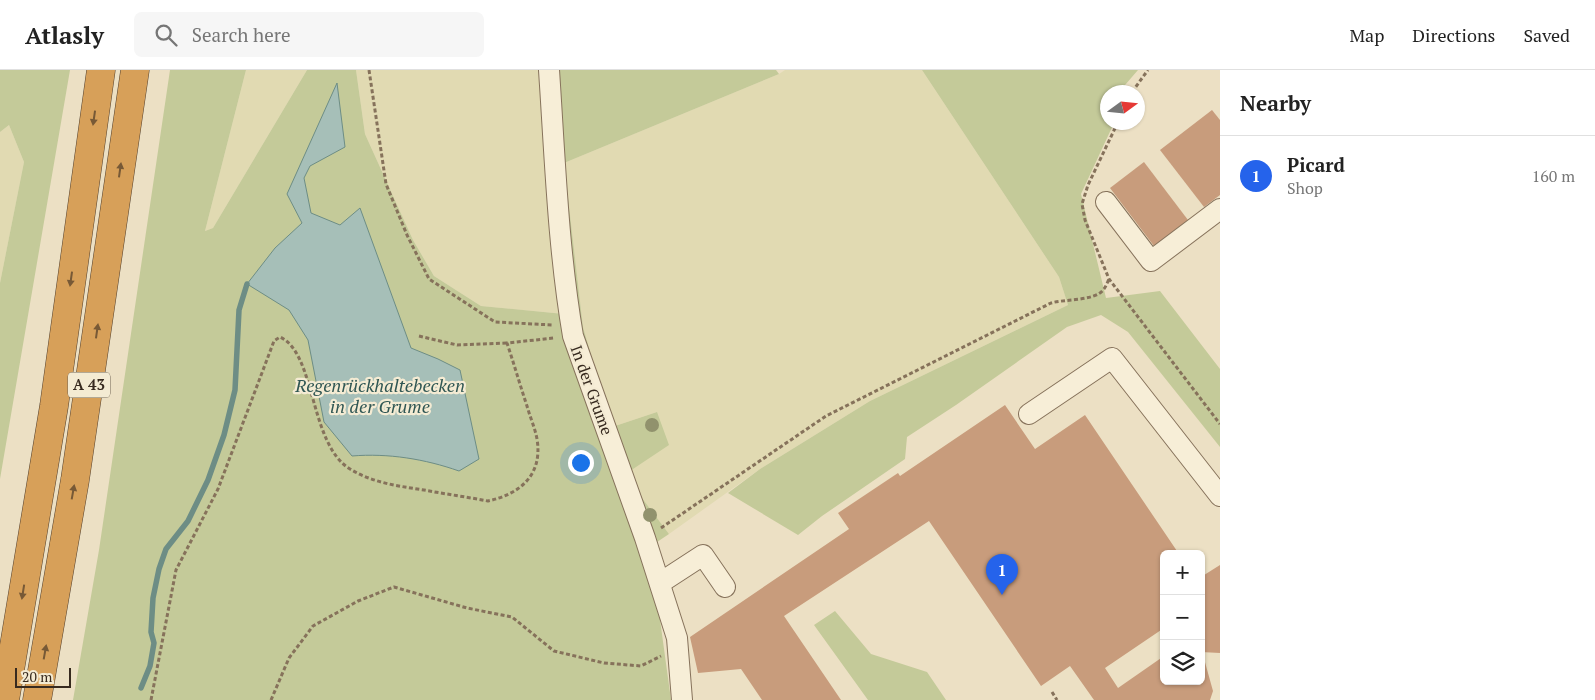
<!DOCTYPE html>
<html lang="en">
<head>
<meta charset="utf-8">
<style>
	:root { --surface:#fff; --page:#f6f6f6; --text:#222; --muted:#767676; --line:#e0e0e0; --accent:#2563eb }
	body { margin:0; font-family:"PT Serif",serif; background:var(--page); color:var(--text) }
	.controls { position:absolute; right:15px; bottom:15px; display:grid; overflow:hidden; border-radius:8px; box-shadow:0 1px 4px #0004 }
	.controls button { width:45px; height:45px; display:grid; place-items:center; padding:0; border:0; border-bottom:1px solid var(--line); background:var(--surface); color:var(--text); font:25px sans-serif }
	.compass { position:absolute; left:1100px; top:15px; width:45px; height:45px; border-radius:50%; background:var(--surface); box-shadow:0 1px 4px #0004; rotate:75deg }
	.scale { position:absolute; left:15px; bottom:12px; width:56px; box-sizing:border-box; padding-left:5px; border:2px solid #372a1f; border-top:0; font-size:14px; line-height:18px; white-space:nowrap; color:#372a1f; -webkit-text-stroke:4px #f4ebd3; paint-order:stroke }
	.you { position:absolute; left:580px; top:392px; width:18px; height:18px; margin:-12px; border:4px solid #fff; border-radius:50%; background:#1a73e8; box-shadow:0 0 0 8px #1a73e833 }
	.badge { display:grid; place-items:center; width:32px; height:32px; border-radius:50%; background:var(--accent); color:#fff; font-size:16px; font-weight:700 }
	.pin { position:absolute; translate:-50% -41px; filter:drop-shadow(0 1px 2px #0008) }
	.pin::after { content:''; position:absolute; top:26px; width:18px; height:15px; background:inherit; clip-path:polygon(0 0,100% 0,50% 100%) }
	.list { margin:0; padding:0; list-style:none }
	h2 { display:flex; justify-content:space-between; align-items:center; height:65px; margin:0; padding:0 20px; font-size:21px }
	h2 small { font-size:16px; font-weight:400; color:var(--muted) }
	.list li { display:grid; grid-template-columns:32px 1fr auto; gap:15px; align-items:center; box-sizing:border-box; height:80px; padding:0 20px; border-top:1px solid var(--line) }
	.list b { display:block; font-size:19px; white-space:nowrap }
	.list p { margin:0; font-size:16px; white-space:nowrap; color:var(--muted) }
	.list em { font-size:16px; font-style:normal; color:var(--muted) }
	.icon { flex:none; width:28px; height:28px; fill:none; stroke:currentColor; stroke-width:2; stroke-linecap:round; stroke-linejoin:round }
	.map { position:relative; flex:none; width:1220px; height:630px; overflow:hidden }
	header { display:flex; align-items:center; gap:30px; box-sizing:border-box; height:70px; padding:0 25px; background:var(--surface); border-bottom:1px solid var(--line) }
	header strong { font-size:24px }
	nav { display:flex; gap:28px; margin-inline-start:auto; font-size:18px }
	.search { width:350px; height:45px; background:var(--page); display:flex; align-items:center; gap:12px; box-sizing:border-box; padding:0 18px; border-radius:8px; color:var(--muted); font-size:19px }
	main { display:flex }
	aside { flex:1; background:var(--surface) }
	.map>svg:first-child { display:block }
	.farmland { fill:#e1dab2 }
	.green { fill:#c4ca99 }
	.water { fill:#a6bfb8; stroke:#6d8d85 }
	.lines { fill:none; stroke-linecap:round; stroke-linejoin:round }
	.stream { stroke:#6d8d85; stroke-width:5.5 }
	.building { fill:#c89c7c }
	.minor-casing { stroke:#86725b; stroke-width:22 }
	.highway-casing { stroke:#54412f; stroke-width:29 }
	.path { stroke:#86725b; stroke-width:3; stroke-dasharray:4 2.5; stroke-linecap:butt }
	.minor { stroke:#f7eed7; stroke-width:20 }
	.highway { stroke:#d7a059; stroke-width:28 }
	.tree { fill:#91926d }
	.oneway { fill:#775936 }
	.labels { text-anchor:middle; stroke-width:4.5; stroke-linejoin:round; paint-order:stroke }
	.shield { fill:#f4ebd3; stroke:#706455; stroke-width:1 }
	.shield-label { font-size:15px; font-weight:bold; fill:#372a1f }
	.street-label { font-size:16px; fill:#372a1f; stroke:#f4ebd3 }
	.water-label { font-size:18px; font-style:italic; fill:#2f5653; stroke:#f4ebd3 }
</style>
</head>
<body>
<header>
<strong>Atlasly</strong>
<div class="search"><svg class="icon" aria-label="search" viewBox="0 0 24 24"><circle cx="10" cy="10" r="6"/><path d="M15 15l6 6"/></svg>Search here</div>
<nav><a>Map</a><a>Directions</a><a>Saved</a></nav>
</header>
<main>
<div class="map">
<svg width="1220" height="630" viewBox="0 0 1220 630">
	<rect width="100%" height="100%" fill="#ece0c4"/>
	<!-- farmland -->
	<g class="farmland">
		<path d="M246,0H307L213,158L205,161Z"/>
		<path d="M356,0H545L564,244L481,236L434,206L413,170L365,64Z"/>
		<path d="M785,0H922L1059,207L1068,235L870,331L760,399L669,464L639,424L629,401L657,342L612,357L583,257L564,93L779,4Z"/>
		<path d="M9,55L24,92L0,213V62Z"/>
	</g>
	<!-- green -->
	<g class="green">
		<path d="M0,0H70L0,409V213L24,92L9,55L0,62Z"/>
		<path d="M170,0H246L205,161L213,158L307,0H356L365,64L413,170L434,206L481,236L564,244L545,0H776L779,4L564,93L583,257L612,357L657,342L669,375L630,401L639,424L669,464L654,474L658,535L671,630H73L99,480Z"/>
		<path d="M922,0H1138L1119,22H1108V52L1114,53L1081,124L1106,228L1160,221L1220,299V377L1128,262L1101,245L1067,257L956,335L907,367L905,389L822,446L798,465L728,423L760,399L870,331L1068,235L1059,207Z"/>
		<path d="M835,541L871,584L927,602L946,630H868L814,555Z"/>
	</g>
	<!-- water -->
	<path class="water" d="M337,13L345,77L310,96L304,108L311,143L340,155L360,138L411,278L438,289L460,300L479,389L459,401C425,389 388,383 352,386L324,352L308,270L289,240L247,214L275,178L302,153L287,124Z"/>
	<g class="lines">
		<!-- stream -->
		<path class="stream" d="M141,618L150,596L154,573L151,562L153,528L159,499L166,479L188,451L208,410L224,365L235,320L239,240L247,214"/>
	</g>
	<!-- building -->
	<g class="building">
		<path d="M1212,40L1220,50V125L1204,137L1160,80Z"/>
		<path d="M1144,92L1188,150L1154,176L1110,118Z"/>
		<path d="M1005,335L1035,379L1085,345L1179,484H1164V558L1105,598L1118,618L1164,586V611H1201L1203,585L1213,621L1210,630H1094L1070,596L1041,616L929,451L784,546L841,630H762L741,599L698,603L690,567L849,459L838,443L898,403L900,406Z"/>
		<path d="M1220,495V583L1201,582V507Z"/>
	</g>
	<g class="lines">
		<defs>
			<g id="minor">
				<path d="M549,0C555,89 558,178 573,266L645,468L677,568L682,630"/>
				<path d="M1106,132L1151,191L1220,139"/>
				<path d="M1029,344L1112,288L1220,426"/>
				<path d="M660,513L703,485L725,517"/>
			</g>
			<g id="highway">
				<path d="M5,630L54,336L101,0"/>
				<path d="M37,630L75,410L135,0"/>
			</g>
		</defs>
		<!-- minor casing -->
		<use href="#minor" class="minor-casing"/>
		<!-- highway casing -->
		<use href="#highway" class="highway-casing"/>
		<!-- path -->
		<g class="path">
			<path d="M369,0L386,114L407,165L429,209L495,252L553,255"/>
			<path d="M1132,22L1148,0"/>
			<path d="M1118,52L1088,115L1082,134L1085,150L1109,209L1220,354"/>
			<path d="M419,266L457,275L507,273"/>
			<path d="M661,458L826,346L1051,233C1064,229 1095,231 1103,220C1106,217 1107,213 1109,209"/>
			<path d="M1052,622L1057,630"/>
			<path d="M151,630L176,500L218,419L274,271L280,267C316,283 309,374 350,399C373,413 398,416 424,420C445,424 467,427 488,431C520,424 543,405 537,369C535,358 530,347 527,336C520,315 514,294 507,273L554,268"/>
			<path d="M271,630L289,588L313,556L358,531L394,517L467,538L512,547L554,581L604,593L641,596L661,586"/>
		</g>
		<!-- minor -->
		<use href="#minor" class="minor"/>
		<!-- highway -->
		<use href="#highway" class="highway"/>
	</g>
	<!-- trees -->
	<g class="tree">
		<circle cx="652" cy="355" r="7"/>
		<circle cx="650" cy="445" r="7"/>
	</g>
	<!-- one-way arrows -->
	<defs><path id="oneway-solid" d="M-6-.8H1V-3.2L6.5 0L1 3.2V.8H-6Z" transform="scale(1.25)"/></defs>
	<g class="oneway">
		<use href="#oneway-solid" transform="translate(94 48) rotate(98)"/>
		<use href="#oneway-solid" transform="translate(120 100) rotate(-82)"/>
		<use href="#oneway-solid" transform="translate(71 209) rotate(98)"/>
		<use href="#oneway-solid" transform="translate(97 261) rotate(-82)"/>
		<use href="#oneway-solid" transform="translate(73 422) rotate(-80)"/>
		<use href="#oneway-solid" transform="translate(23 522) rotate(99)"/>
		<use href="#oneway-solid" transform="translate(45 582) rotate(-80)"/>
	</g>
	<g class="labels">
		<!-- shield labels -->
		<rect class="shield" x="68" y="302.5" width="42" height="25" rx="4"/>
		<g class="shield-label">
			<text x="89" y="320">A 43</text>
		</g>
		<!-- street labels -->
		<g class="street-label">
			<text transform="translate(592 320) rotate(70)" y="6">In der Grume</text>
		</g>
		<!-- water labels -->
		<g class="water-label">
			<text x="380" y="322">Regenrückhaltebecken<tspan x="380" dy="21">in der Grume</tspan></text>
		</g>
	</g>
</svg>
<div class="controls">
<button>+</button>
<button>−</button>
<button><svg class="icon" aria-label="layers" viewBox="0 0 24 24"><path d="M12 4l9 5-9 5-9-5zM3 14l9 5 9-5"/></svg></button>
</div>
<svg class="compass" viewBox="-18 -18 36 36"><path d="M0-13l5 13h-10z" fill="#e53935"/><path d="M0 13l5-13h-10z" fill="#767676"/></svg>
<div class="scale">20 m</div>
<div class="you"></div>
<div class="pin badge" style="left:1002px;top:525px">1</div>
</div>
<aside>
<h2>Nearby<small></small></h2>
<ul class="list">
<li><span class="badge">1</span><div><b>Picard</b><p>Shop</p></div><em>160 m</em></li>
</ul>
</aside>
</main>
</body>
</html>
